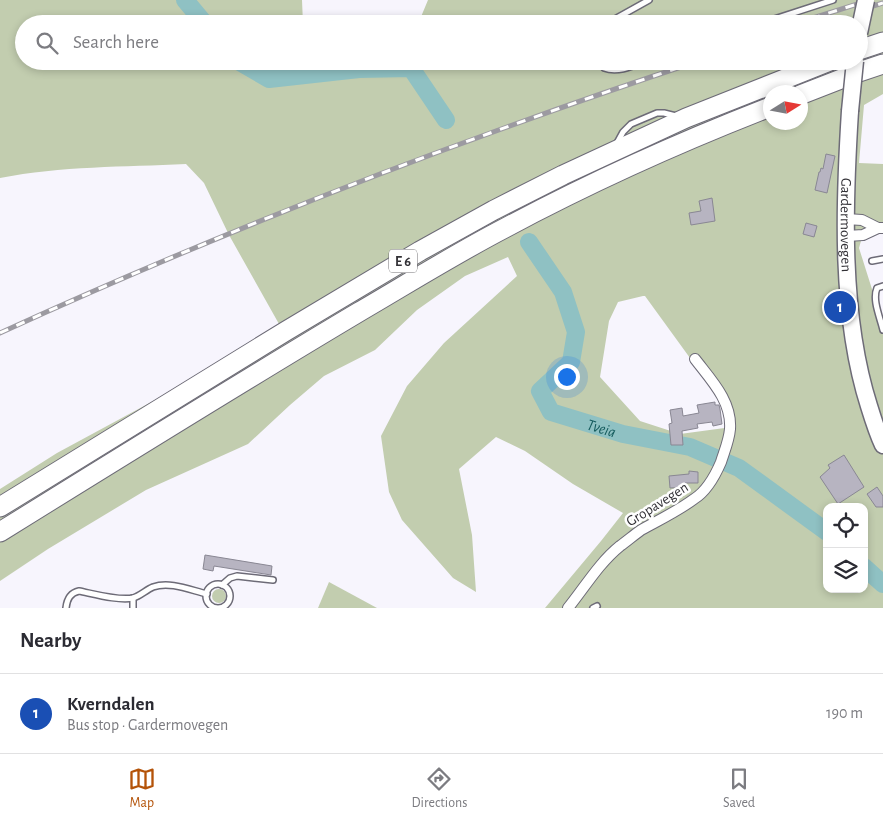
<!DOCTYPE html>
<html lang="en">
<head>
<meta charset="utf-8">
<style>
	:root { --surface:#fff; --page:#f7f7f7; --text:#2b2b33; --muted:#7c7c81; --line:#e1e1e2; --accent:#b45309 }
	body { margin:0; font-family:"Alegreya Sans",sans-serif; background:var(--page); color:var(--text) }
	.controls { position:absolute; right:15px; bottom:15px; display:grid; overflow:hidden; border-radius:10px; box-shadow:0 2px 8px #0003 }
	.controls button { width:45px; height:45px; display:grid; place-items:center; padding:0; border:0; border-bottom:1px solid var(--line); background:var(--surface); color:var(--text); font:25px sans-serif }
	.compass { position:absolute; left:763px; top:85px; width:45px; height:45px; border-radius:50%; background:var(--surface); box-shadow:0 2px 8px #0003; rotate:79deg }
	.you { position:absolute; left:566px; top:376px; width:18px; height:18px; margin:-12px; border:4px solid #fff; border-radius:50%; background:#1a73e8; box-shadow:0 0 0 8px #1a73e833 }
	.badge { display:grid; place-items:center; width:32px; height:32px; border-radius:50%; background:var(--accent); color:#fff; font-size:16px; font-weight:700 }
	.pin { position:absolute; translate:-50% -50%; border:2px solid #fff; box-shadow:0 1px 5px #0006 }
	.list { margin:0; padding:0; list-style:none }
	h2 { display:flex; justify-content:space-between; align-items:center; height:65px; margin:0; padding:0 20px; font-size:21px }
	h2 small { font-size:16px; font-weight:400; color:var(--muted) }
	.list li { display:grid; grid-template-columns:32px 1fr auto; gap:15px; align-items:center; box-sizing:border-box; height:80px; padding:0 20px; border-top:1px solid var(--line) }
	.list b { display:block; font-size:19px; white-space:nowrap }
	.list p { margin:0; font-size:16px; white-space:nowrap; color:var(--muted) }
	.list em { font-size:16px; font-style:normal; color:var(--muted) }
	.icon { flex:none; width:28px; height:28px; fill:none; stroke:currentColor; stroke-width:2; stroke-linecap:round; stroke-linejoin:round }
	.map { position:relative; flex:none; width:883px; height:608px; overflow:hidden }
	.search { position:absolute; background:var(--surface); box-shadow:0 2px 8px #0003; left:15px; right:15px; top:15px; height:55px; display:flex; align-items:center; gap:12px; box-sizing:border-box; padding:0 18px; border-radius:28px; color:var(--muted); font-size:19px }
	.sheet { height:145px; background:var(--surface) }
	nav { display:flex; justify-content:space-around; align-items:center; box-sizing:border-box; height:70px; border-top:1px solid var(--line); background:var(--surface); font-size:14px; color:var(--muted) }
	nav a { display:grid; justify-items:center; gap:2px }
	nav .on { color:var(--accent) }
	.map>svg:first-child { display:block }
	.green { fill:#c2cdaf; fill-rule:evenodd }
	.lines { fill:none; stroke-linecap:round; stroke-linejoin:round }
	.river { stroke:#8fc1c3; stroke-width:18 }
	.building { fill:#b7b4c1; stroke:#898793 }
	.service-casing { stroke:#6d6b77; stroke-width:8 }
	.minor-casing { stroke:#6d6b77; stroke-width:12 }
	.primary-casing { stroke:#6d6b77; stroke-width:19 }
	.motorway-casing { stroke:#6d6b77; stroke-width:21 }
	.service { stroke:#fff; stroke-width:5 }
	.minor { stroke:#fff; stroke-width:10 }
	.primary { stroke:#fff; stroke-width:16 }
	.motorway { stroke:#fff; stroke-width:19 }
	.rail-casing { stroke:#9c9aa1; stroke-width:5 }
	.rail { stroke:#fff; stroke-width:3; stroke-dasharray:9; stroke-linecap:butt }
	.primary-bridge-casing { stroke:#6d6b77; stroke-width:19; stroke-linecap:butt }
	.primary-bridge { stroke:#fff; stroke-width:16 }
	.labels { text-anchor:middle; stroke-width:5; stroke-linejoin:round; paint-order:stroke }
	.shield { fill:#fff; stroke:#706f72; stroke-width:1 }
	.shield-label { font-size:14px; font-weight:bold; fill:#323136 }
	.street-label { font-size:15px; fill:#323136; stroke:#fff }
	.water-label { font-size:16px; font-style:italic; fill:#165c5e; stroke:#fff }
</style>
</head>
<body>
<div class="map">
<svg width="883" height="608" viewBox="0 0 883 608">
	<rect width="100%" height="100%" fill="#f7f5fd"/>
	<!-- green -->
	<g class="green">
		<path d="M0,0H302L303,24H24V61H859V24H418L428,0H883V94L864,105L859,163L883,164V223L864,230L859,248L883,324V608H545L601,541L623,513L573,484L525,451L496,437L459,469L472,535L476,592L453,578L402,520L389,492L381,436L407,386L444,343L517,276L508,257L465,276L417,310L375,350L324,376L290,405L248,444L146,490L48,549L0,581V489L57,453L155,400L279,324L229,235L204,183L186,164C124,167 61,166 0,178ZM770,92H800V122H770ZM643,296H645L690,358L727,403L732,427L680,434L640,421L600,377L609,321L618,302ZM827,507H864V589H827Z"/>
		<path d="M329,582L377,608H318Z"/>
		<circle cx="219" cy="596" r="7"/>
	</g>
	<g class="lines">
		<!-- river -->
		<g class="river">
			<path d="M185,0L205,24"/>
			<path d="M238,61L269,79L359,69L411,68L446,120"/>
			<path id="s1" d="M529,242L563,292L576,332L571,362L540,391L551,412L623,434L690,447L739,468L827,532"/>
			<path d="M864,567L883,584"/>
		</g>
	</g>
	<!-- building -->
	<g class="building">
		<path d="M826,154L835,156L827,193L815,190L819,172H820L821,168L823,169Z"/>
		<path d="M712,198L715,221L691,225L689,213L701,211L699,201Z"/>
		<path d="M806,223L817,226L814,237L803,234Z"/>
		<path d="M715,402V405H719L720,409L722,424L713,426L712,422L697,424L698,428L682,431L683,445H671L669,424L672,423L670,410L682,408L683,416L699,413L697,405Z"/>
		<path d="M844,455L864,487L838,504L820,477L830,468L828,465Z"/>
		<path d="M689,471L698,472V483H685V487L670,488L669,476L689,474Z"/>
		<path d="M877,487L883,496V507H876L867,494Z"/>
		<path d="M205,555L272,566L271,575L214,566L213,571L203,569Z"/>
	</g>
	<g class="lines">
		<defs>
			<g id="service">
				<path d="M606,24L649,0"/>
				<path d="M759,24L833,0"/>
				<path d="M600,61L604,68C618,73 633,66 646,61"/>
				<path d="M617,143L623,132L631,124L657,113H664L676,116"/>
				<path d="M872,261L883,259"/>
				<path d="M883,286L877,288C872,300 880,317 883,330"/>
				<circle cx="218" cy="596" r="12"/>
				<path d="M222,585L230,578L237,576L273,580"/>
				<path d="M133,598V608"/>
				<path d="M66,608C67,599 70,593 79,591C94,594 119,601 133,598C140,596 146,590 153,587C170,581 190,590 207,594"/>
				<path d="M593,608L597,606"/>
			</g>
			<g id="minor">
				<path d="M846,219L862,220L878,228"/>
				<path d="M847,236L863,235L878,228H883"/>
				<path d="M568,608C585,587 599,563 620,546C627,541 634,535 641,530C659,520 678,511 694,499C707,491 715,476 721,462C724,452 729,441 730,429C732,401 711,380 695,359"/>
			</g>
			<g id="primary">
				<path id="s2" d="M850,111C844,205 840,315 869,406C873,419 877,432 883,445"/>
			</g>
			<g id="motorway">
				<path d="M859,50L883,42"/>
				<path d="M800,95L859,72L883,64"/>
				<path d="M0,507L286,331L420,251L494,210L563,175L686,118L830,61"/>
				<path d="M0,532C119,458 238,384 359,312C407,284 455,254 505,228C591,182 680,142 770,107"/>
			</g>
		</defs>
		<!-- service casing -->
		<use href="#service" class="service-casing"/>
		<!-- minor casing -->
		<use href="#minor" class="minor-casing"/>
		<!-- primary casing -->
		<use href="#primary" class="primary-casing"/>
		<!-- motorway casing -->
		<use href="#motorway" class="motorway-casing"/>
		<!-- service -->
		<use href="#service" class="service"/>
		<!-- minor -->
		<use href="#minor" class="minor"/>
		<!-- primary -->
		<use href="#primary" class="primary"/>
		<!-- motorway -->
		<use href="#motorway" class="motorway"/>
		<defs>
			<g id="rail">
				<path d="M861,10L883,3"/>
				<path d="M794,24L870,0"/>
				<path d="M0,333C227,229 461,139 699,61"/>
			</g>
		</defs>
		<!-- rail casing -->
		<use href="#rail" class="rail-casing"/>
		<!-- rail -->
		<use href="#rail" class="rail"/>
		<defs>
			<g id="primary-bridge">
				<path d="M859,33L866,0"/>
				<path d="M850,111L855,61"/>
			</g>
		</defs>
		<!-- primary-bridge casing -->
		<use href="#primary-bridge" class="primary-bridge-casing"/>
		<!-- primary-bridge -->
		<use href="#primary-bridge" class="primary-bridge"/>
	</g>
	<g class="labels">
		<!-- shield labels -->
		<rect class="shield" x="389" y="249.5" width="28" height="23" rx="4"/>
		<g class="shield-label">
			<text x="403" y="266">E 6</text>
		</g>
		<!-- street labels -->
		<g class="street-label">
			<text dy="5" stroke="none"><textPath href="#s2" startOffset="114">Gardermovegen</textPath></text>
			<text transform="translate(657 504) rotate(-32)" y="5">Gropavegen</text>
		</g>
		<!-- water labels -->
		<g class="water-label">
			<text dy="6" stroke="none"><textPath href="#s1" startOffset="252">Tveia</textPath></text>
		</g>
	</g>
</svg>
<div class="controls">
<button><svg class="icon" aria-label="locate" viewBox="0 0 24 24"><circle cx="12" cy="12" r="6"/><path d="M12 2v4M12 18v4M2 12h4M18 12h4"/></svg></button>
<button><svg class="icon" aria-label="layers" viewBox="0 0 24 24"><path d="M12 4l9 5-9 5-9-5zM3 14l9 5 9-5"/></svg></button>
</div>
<svg class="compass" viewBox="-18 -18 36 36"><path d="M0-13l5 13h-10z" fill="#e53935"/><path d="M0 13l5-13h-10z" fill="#7c7c81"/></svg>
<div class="you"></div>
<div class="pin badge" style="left:840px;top:307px;background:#1a4fb4">1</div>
<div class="search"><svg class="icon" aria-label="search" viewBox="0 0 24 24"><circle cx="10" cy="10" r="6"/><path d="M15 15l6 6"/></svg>Search here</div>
</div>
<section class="sheet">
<h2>Nearby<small></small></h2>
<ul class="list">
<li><span class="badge" style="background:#1a4fb4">1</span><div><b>Kverndalen</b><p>Bus stop · Gardermovegen</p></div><em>190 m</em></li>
</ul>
</section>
<nav>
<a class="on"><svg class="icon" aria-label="map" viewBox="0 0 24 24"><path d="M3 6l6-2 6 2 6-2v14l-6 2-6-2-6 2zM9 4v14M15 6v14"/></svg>Map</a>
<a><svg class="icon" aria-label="directions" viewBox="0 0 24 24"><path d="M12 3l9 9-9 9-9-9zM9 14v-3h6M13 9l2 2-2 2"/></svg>Directions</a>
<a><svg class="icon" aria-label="saved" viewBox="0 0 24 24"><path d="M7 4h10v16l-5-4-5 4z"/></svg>Saved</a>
</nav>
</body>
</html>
